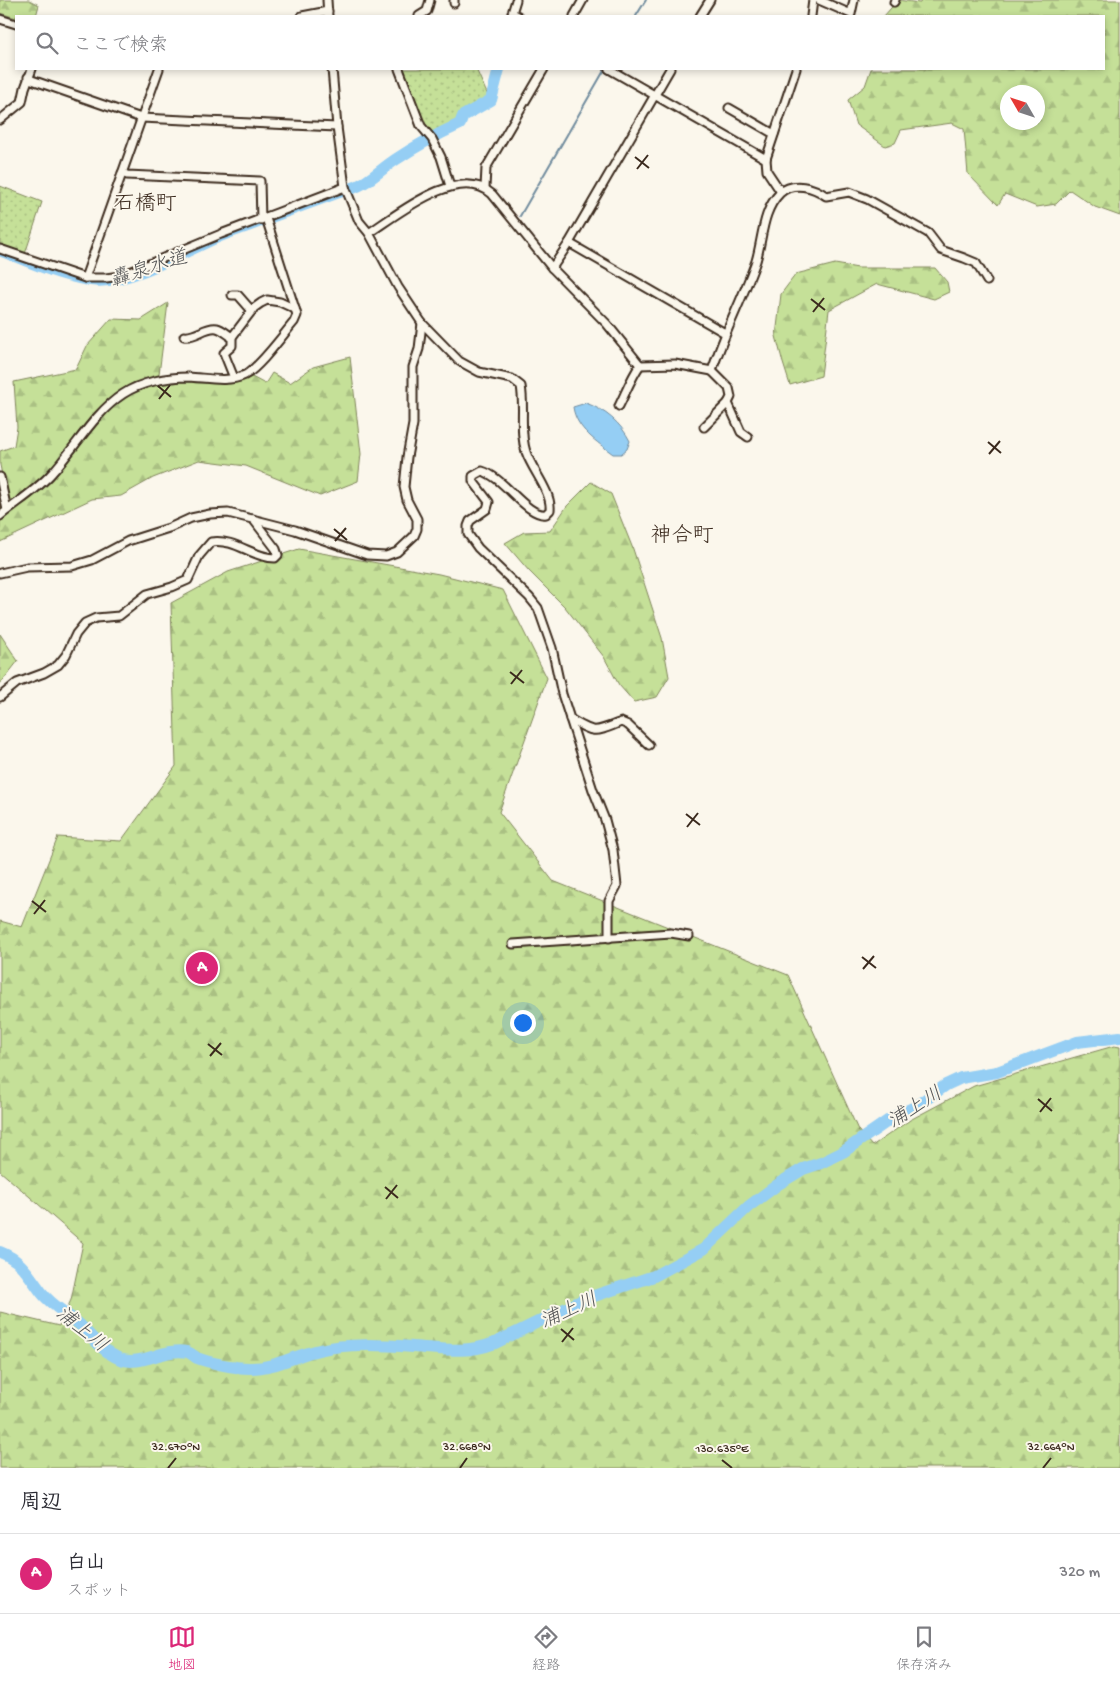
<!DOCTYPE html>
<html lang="ja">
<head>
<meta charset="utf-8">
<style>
	:root { --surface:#fff; --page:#f7f7f7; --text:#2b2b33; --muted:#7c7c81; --line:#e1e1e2; --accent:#db2777 }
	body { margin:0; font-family:"Gochi Hand","Klee One",sans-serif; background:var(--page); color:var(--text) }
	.compass { position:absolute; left:1000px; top:85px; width:45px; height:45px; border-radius:50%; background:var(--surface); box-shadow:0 2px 8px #0003; rotate:309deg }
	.you { position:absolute; left:522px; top:1022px; width:18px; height:18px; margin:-12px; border:4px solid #fff; border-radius:50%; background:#1a73e8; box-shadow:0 0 0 8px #1a73e833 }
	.badge { display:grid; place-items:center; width:32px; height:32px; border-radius:50%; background:var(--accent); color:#fff; font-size:16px; font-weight:700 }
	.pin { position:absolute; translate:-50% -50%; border:2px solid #fff; box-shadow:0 1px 5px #0006 }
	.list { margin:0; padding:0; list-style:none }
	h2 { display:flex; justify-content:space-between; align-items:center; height:65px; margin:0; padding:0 20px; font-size:21px }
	h2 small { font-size:16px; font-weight:400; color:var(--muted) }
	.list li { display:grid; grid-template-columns:32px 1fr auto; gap:15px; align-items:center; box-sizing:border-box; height:80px; padding:0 20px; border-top:1px solid var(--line) }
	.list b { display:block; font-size:19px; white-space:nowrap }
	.list p { margin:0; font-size:16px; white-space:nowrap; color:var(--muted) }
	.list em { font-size:16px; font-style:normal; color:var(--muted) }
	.icon { flex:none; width:28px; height:28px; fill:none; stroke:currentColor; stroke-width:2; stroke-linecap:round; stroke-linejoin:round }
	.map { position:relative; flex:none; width:1120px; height:1468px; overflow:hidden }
	.search { position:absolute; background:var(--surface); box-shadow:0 2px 8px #0003; left:15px; right:15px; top:15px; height:55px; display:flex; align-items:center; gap:12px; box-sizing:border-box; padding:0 18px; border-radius:0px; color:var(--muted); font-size:19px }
	.sheet { height:145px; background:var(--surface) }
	nav { display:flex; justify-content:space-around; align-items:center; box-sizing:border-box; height:70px; border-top:1px solid var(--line); background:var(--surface); font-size:14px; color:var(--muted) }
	nav a { display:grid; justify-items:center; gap:2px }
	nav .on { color:var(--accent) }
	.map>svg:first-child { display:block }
	.green { fill:url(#green-dots); stroke:#80855b }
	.forest { fill:url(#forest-firs); stroke:#80855b; fill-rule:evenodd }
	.water { fill:#95cef4; stroke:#718c9e }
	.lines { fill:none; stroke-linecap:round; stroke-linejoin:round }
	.stream { stroke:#718c9e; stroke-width:2 }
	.canal { stroke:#95cef4; stroke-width:7 }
	.river { stroke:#95cef4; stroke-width:12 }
	.minor-casing { stroke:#3b2a1e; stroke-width:11 }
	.minor { stroke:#fbf7ec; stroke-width:7 }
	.ticks { fill:none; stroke:#3b2a1e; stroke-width:2 }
	.labels { text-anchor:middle; stroke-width:4; stroke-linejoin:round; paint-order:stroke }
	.water-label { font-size:20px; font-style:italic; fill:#525354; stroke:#fbf7ec }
	.quarter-label { font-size:21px; fill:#3b2a1e; stroke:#fbf7ec }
	.ticks-label { font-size:12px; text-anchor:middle; fill:#3b2a1e; stroke:#fbf7ec; stroke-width:4; stroke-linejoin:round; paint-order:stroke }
</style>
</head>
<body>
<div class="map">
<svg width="1120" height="1468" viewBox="0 0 1120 1468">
	<defs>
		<pattern id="green-dots" width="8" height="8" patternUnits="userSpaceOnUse" patternTransform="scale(1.25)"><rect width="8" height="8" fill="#c5e098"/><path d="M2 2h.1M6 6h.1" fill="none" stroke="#aac083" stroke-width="1.8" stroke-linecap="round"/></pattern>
		<pattern id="forest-firs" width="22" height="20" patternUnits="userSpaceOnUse" patternTransform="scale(1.25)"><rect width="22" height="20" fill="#c5e098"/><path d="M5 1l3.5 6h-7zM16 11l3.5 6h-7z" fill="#aac083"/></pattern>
	</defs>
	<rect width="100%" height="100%" fill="#fbf7ec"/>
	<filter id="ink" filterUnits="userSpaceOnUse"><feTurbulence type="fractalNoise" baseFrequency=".02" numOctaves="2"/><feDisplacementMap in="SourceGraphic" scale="10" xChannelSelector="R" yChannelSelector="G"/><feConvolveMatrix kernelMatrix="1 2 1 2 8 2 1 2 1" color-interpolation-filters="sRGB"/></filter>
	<g filter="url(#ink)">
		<!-- green -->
		<g class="green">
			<path d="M401,69H476L489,98L458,117L459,122L432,135L423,126Z"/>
			<path d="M0,186L42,202L25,254L0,245Z"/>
		</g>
		<!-- forest -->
		<g class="forest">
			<path d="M0,0H29L39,5L36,16H16V18L0,13Z"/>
			<path d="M898,0L920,3L921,0H1120V216L1095,207L1070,190L1056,204L1037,207L1005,194L998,205L968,174L964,129L952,123L901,130L895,143L885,146L856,125L848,100L865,86L871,69H1104V16H884ZM1008,92H1038V122H1008Z"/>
			<path d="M835,264L858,268H935L947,282L949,292L934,299L877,284L829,310L821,376L790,385L783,363L776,336L781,294L796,274Z"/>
			<path d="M168,303L158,382C167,381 176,379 185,379C209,378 227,388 250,376L265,384L272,373L290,383L313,367L350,357L361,454L358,481L320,496L246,466L199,460L153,478L121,496L92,499L0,542V488L4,485L0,465V451L14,446L17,427L14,382L76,369L87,346L111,319L141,320Z"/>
			<path d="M591,482L611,494L633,549L662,638L669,677L657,697L634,702L619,685L604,657L565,607L529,571L505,543L524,532L550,531L567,506Z"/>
			<path d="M299,549L439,574L503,590L547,678L499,812L553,881L788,975L858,1130L872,1146L910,1120L974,1086L1114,1046L1120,1047V1468H0V1312L59,1326L71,1300L83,1243L0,1171V921L22,927L58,837L121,841L176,766L171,603L228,572Z"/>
			<path d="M0,634L18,661L0,684Z"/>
		</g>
		<!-- water -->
		<path class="water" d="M586,403C605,410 621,423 630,441L627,449L621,454H613C597,442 576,429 573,407Z"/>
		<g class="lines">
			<!-- stream -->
			<g class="stream">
				<path d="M0,15L16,20"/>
				<path d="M636,16L646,0"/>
				<path d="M14,113L22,106"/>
				<path d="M520,216L605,69"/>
			</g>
			<!-- canal -->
			<g class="canal">
				<path d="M270,220L344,193"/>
				<path d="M0,253C30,264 62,280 95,283C130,286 185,254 217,240C233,233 249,229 264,222"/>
			</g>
			<!-- river -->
			<g class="river">
				<path d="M350,189C367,184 380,170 395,160C416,146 438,134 460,124L463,116L491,100L499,69"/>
				<path d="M0,1252C23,1261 28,1275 42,1293C52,1306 68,1314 80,1325C92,1337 103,1352 120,1359C140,1367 165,1347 187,1352C191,1353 194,1356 197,1358C210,1363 235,1368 249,1368C273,1369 296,1355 319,1350C347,1343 384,1345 413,1347C444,1349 465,1354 495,1343L585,1299L654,1276L704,1249L749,1206L780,1183L803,1169L821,1163L843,1152L892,1118L915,1107L946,1085L961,1078L997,1072L1077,1042L1120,1037"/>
			</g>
			<defs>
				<g id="minor">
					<path d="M327,0L328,16"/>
					<path d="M454,0V3"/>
					<path d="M516,0L512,13L518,16"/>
					<path d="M819,0L851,14L854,0"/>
					<path d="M894,2L895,0"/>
					<path d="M302,16L328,11"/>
					<path d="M419,16L427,11L430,0"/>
					<path d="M574,16L583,0"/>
					<path d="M700,16L710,0"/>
					<path d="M811,16L813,0"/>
					<path d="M0,19L16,24"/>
					<path d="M332,69L337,127L345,187L359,221L369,233L398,287L422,323L459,361L479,372L512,379L521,386C525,408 519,431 526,452C532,470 552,492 550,510L546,514C527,517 504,477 482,471L473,476V481L489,502L487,509L470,521L468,526V534L478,548L529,597L538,608L552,648L562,694L593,790L605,820L613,850L617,886L609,901V938"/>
					<path d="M399,69L421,126L432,139L441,157L450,186"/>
					<path d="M609,69L766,159"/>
					<path d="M28,77L32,80L141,118L337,127"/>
					<path d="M729,108L774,134"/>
					<path d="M0,120L22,102L25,88L32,69"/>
					<path d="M122,173L127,175L260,181L261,220"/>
					<path d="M485,188L486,168L544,69"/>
					<path d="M781,192L767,171L766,159L796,69"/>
					<path d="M369,233C398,214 459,164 492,194L552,268L607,324L640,365"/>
					<path d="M569,243L725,333"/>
					<path d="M0,249L85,278H106L120,276L221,234L345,187"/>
					<path d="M552,268L569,243L670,69"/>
					<path d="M85,278L159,69"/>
					<path d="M232,295H238L252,311"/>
					<path d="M184,336C196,338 205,326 217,328C222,329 227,334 232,337"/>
					<path d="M640,365L675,364L712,371C724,333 743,298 756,261C763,238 762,211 780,193C793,181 814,187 826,196L849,192L867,199L928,233L941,250L964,258L976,263L987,281"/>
					<path d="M712,371L729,388L731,397L728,403L741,432L748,437"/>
					<path d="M234,378L224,353L232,346V337L254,308L261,303L267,300L280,302L295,309"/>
					<path d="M619,406C626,392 631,378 640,365"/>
					<path d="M704,427L728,403"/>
					<path d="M0,477L7,510"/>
					<path d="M0,516C18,501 37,490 52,473C76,447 94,413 123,394C141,382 167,377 189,377C207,378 228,383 245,375C260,367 282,336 294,322L297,315L266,218"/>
					<path d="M0,573L27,567L72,566L92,560L128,541L169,528L191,518L210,514L228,513L252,519L295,530L367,555L386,556L397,552L414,536L417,529V519L407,500L404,487L407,457L413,424V367L419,349L422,323"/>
					<path d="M0,697L17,683L44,673L58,665L66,655L76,634L85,623L96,618L119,616L147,594L172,587L188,580L199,556L211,542C235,538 253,558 275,558L278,555L276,549L253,519"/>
					<path d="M570,719C595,734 594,733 621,722L628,725L649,745"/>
					<path d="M513,944L671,933L689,936"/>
				</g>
			</defs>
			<!-- minor casing -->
			<use href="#minor" class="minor-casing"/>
			<!-- minor -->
			<use href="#minor" class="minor"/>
		</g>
	</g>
	<!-- ticks -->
	<path class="ticks" d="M635,157L649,168M637,169L648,155M811,299L825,310M813,312L824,298M158,386L171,397M159,399L170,385M988,442L1001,453M989,454L1000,441M334,529L347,540M335,541L346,528M510,672L524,683M511,684L522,670M686,814L700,825M687,827L698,813M32,901L46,912M34,914L45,900M862,957L876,968M863,969L874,956M208,1044L222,1055M210,1056L221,1043M1038,1099L1052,1111M1040,1112L1051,1098M385,1187L398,1198M386,1199L397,1185M561,1329L574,1340M562,1342L573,1328M722,1460L732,1468M168,1468L176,1458M460,1468L467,1458M1043,1468L1051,1458"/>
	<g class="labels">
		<!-- water labels -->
		<g class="water-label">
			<text transform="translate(148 267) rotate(-18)" y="7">轟泉水道</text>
			<text transform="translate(914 1106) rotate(-32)" y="7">浦上川</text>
			<text transform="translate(568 1309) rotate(-24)" y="7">浦上川</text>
			<text transform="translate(83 1328) rotate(39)" y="7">浦上川</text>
		</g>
		<!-- quarter labels -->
		<g class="quarter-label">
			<text x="145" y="209">石橋町</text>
			<text x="682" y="541">神合町</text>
		</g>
	</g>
	<g class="ticks-label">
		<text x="176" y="1450">32.670°N</text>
		<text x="467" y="1450">32.668°N</text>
		<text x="1051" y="1450">32.664°N</text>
		<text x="722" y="1452">130.635°E</text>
	</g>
</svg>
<svg class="compass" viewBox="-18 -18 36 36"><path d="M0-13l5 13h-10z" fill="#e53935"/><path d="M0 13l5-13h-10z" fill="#7c7c81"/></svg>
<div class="you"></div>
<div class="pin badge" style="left:202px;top:968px">A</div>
<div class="search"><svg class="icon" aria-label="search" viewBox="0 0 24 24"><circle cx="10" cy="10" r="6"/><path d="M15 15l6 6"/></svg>ここで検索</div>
</div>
<section class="sheet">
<h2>周辺<small></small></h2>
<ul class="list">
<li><span class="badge">A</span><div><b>白山</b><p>スポット</p></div><em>320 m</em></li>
</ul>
</section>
<nav>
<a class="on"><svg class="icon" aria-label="map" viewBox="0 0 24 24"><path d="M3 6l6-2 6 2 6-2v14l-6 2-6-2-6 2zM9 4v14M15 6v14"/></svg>地図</a>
<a><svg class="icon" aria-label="directions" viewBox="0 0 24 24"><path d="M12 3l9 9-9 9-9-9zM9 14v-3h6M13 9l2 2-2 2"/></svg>経路</a>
<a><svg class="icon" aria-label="saved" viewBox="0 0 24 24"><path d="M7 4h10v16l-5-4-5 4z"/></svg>保存済み</a>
</nav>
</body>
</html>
